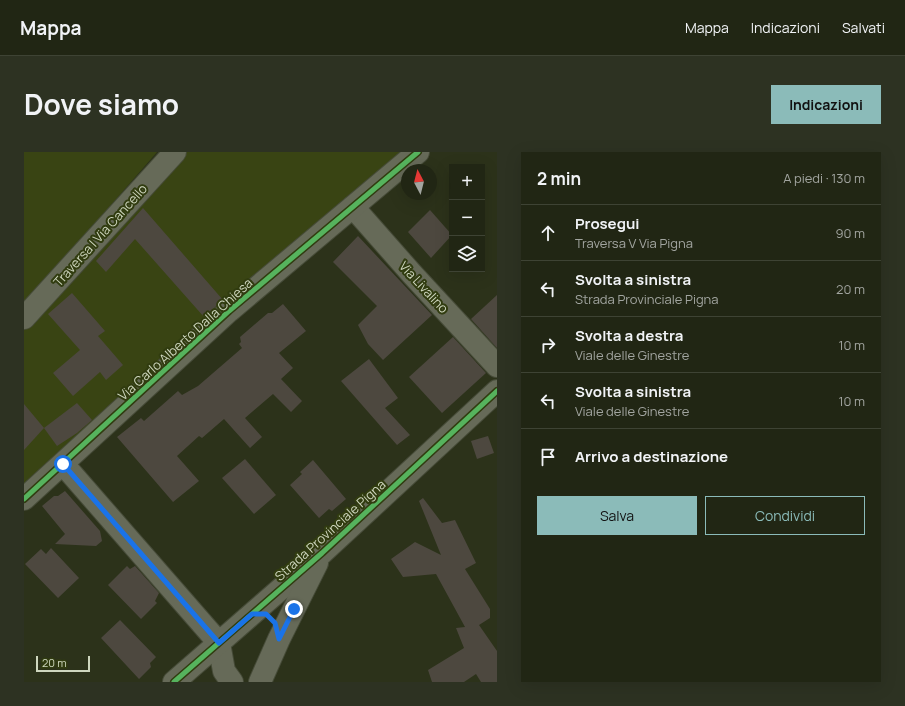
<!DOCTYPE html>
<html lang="it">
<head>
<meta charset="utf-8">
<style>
	:root { --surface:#212614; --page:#2d3222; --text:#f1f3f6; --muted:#a2a5a0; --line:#3e4334; --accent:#8bbbb9 }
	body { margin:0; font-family:Manrope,sans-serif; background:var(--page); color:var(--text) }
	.controls { position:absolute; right:12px; top:12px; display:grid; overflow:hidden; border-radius:0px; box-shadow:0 4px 16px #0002 }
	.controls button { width:36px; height:36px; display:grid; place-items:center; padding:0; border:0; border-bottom:1px solid var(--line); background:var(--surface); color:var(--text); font:20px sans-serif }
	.compass { position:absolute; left:377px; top:12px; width:36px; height:36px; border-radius:50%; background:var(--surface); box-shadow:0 4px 16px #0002; rotate:353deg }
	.scale { position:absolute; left:12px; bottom:10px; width:54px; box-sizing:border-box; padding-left:4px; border:2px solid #ced6be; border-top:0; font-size:11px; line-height:14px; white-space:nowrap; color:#ced6be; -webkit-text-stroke:3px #313c10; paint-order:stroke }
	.stop { position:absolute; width:12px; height:12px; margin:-9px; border:3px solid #1a73e8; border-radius:50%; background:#fff }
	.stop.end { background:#1a73e8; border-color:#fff; box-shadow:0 1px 4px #0008 }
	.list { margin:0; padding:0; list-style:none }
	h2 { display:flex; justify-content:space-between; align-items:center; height:52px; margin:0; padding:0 16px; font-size:17px }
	h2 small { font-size:13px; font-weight:400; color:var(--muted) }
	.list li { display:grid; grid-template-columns:26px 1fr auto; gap:12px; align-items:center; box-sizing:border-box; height:56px; padding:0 16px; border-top:1px solid var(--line) }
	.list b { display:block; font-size:15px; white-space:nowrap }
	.list p { margin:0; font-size:13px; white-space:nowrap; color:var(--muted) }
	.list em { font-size:13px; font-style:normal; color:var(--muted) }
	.actions { display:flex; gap:8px; padding:12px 16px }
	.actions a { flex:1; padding:9px 0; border:1px solid var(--accent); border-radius:0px; text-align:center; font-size:14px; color:var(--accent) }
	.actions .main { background:var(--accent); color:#111 }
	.icon { flex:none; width:22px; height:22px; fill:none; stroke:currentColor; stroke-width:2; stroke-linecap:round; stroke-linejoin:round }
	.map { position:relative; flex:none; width:473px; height:530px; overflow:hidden; border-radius:0px }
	header { display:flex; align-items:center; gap:24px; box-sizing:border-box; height:56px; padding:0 20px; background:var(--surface); border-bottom:1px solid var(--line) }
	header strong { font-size:19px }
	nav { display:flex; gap:22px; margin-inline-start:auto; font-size:14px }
	.intro { display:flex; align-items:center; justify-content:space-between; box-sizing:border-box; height:96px; padding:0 24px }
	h1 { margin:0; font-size:28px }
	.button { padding:10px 18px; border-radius:0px; background:var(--accent); color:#111; font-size:14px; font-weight:700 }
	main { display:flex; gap:24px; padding:0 24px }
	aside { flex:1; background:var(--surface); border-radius:0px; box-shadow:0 4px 16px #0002 }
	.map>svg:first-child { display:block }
	.built { fill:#394413 }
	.building { fill:#4d483f }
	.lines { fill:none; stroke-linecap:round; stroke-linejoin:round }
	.street-casing { stroke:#464b38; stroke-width:24 }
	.street { stroke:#666a58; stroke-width:22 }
	.cycleway-casing { stroke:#313c10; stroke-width:8 }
	.cycleway { stroke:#56b35d; stroke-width:5 }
	.route { stroke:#1a73e8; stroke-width:5 }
	.labels { text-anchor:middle; stroke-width:4; stroke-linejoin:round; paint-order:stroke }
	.street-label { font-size:13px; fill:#ced6be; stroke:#313c10 }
</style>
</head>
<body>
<header>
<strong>Mappa</strong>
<nav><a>Mappa</a><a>Indicazioni</a><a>Salvati</a></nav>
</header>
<div class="intro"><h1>Dove siamo</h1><a class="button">Indicazioni</a></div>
<main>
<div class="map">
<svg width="473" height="530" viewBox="0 0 473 530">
	<rect width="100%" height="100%" fill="#2c321a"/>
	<!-- built -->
	<g class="built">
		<path d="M0,0H133L0,153Z"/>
		<path d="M163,0H378L0,332V175Z"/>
	</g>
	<!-- building -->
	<g class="building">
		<path d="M119,56L199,148L180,165L111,87L82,120L72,109Z"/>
		<path d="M406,58L428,83L407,106L384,80Z"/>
		<path d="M334,84L408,163L359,208L344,192L334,173L353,154L309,110Z"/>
		<path d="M48,141L81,179L74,184L99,213L82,228L76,220L49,244L29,221L56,198L24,162Z"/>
		<path d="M473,143V196L447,167Z"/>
		<path d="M259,152L282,179L255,201L269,216L257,227L278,249L267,260L249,242L221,266L238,285L226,296L200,267L178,286L175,284L153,304L175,329L149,350L93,285L117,266L120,269L154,239L158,243L174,234L218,196L215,192L217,190L216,185L244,161H248Z"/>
		<path d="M429,185L462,221L418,261L385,225Z"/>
		<path d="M345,207L374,246L361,256L386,283L373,293L317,229Z"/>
		<path d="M53,251L68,268L53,281L33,294L20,276Z"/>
		<path d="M0,252L20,276L0,298Z"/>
		<path d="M464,284L470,301L453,307L447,289Z"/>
		<path d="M221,307L252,343L230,362L198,326Z"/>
		<path d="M289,308L322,347L308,359L305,357L295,366L266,333L278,322L276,320Z"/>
		<path d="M41,339L76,379L78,389L72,394L31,392L41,382L18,354L30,344H34Z"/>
		<path d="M399,346L418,371L431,368L452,411L441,417L466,457V466L455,473L473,499V530H457L452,522L440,530H408L404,518L440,496L432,476L441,475L412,422L379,425L367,407L391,390L417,403L395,349Z"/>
		<path d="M27,396L55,426L34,446L1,412L17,397L22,402Z"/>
		<path d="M103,414L106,417L111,414L135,441L131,449L133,451L117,467L84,433Z"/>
		<path d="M96,468L132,505L126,511L127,515L115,527L77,486Z"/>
	</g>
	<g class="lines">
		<defs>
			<g id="street">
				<path d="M329,55L388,122L473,214"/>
				<path d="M0,166L151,0"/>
				<path d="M39,312L195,491"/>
				<path d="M0,347L205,159L394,0"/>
				<path d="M195,491L200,519L208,530"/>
				<path d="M150,530L298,401L473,239"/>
				<path d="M236,530L255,487L293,411"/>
			</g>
		</defs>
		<!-- street casing -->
		<use href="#street" class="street-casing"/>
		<!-- street -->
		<use href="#street" class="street"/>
		<defs>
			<g id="cycleway">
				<path d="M0,347L205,159L394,0"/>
				<path d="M150,530L298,401L473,239"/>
			</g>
		</defs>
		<!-- cycleway casing -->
		<use href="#cycleway" class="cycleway-casing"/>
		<!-- cycleway -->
		<use href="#cycleway" class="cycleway"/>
	</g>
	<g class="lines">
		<!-- route -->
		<path class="route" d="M39,312L195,491L228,462H242L251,471L255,487L270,457"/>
	</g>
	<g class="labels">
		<!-- street labels -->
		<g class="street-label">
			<text transform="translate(76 83) rotate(-48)" y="5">Traversa I Via Cancello</text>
			<text transform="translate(400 135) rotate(47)" y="5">Via Livalino</text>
			<text transform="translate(161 187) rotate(-42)" y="5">Via Carlo Alberto Dalla Chiesa</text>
			<text transform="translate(306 378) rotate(-42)" y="5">Strada Provinciale Pigna</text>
		</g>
	</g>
</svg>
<div class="controls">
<button>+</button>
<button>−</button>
<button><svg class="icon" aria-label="layers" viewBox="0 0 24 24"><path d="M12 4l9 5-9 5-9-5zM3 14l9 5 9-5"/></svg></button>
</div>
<svg class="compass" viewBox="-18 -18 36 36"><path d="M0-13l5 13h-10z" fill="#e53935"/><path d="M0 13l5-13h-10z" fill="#a2a5a0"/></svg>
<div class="scale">20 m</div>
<div class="stop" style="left:39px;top:312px"></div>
<div class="stop end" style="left:270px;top:457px"></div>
</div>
<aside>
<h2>2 min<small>A piedi · 130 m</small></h2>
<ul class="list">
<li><svg class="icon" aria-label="ahead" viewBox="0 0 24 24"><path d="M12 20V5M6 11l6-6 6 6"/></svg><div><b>Prosegui</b><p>Traversa V Via Pigna</p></div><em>90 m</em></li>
<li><svg class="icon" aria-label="left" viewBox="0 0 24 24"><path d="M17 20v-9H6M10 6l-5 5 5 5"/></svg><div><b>Svolta a sinistra</b><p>Strada Provinciale Pigna</p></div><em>20 m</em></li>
<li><svg class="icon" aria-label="right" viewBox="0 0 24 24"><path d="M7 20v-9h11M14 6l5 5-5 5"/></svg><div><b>Svolta a destra</b><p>Viale delle Ginestre</p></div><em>10 m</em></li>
<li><svg class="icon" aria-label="left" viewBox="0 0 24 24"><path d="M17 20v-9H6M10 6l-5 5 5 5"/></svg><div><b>Svolta a sinistra</b><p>Viale delle Ginestre</p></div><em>10 m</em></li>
<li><svg class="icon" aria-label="arrive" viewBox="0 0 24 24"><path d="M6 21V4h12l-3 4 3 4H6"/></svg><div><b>Arrivo a destinazione</b></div></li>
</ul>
<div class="actions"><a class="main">Salva</a><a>Condividi</a></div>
</aside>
</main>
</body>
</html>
